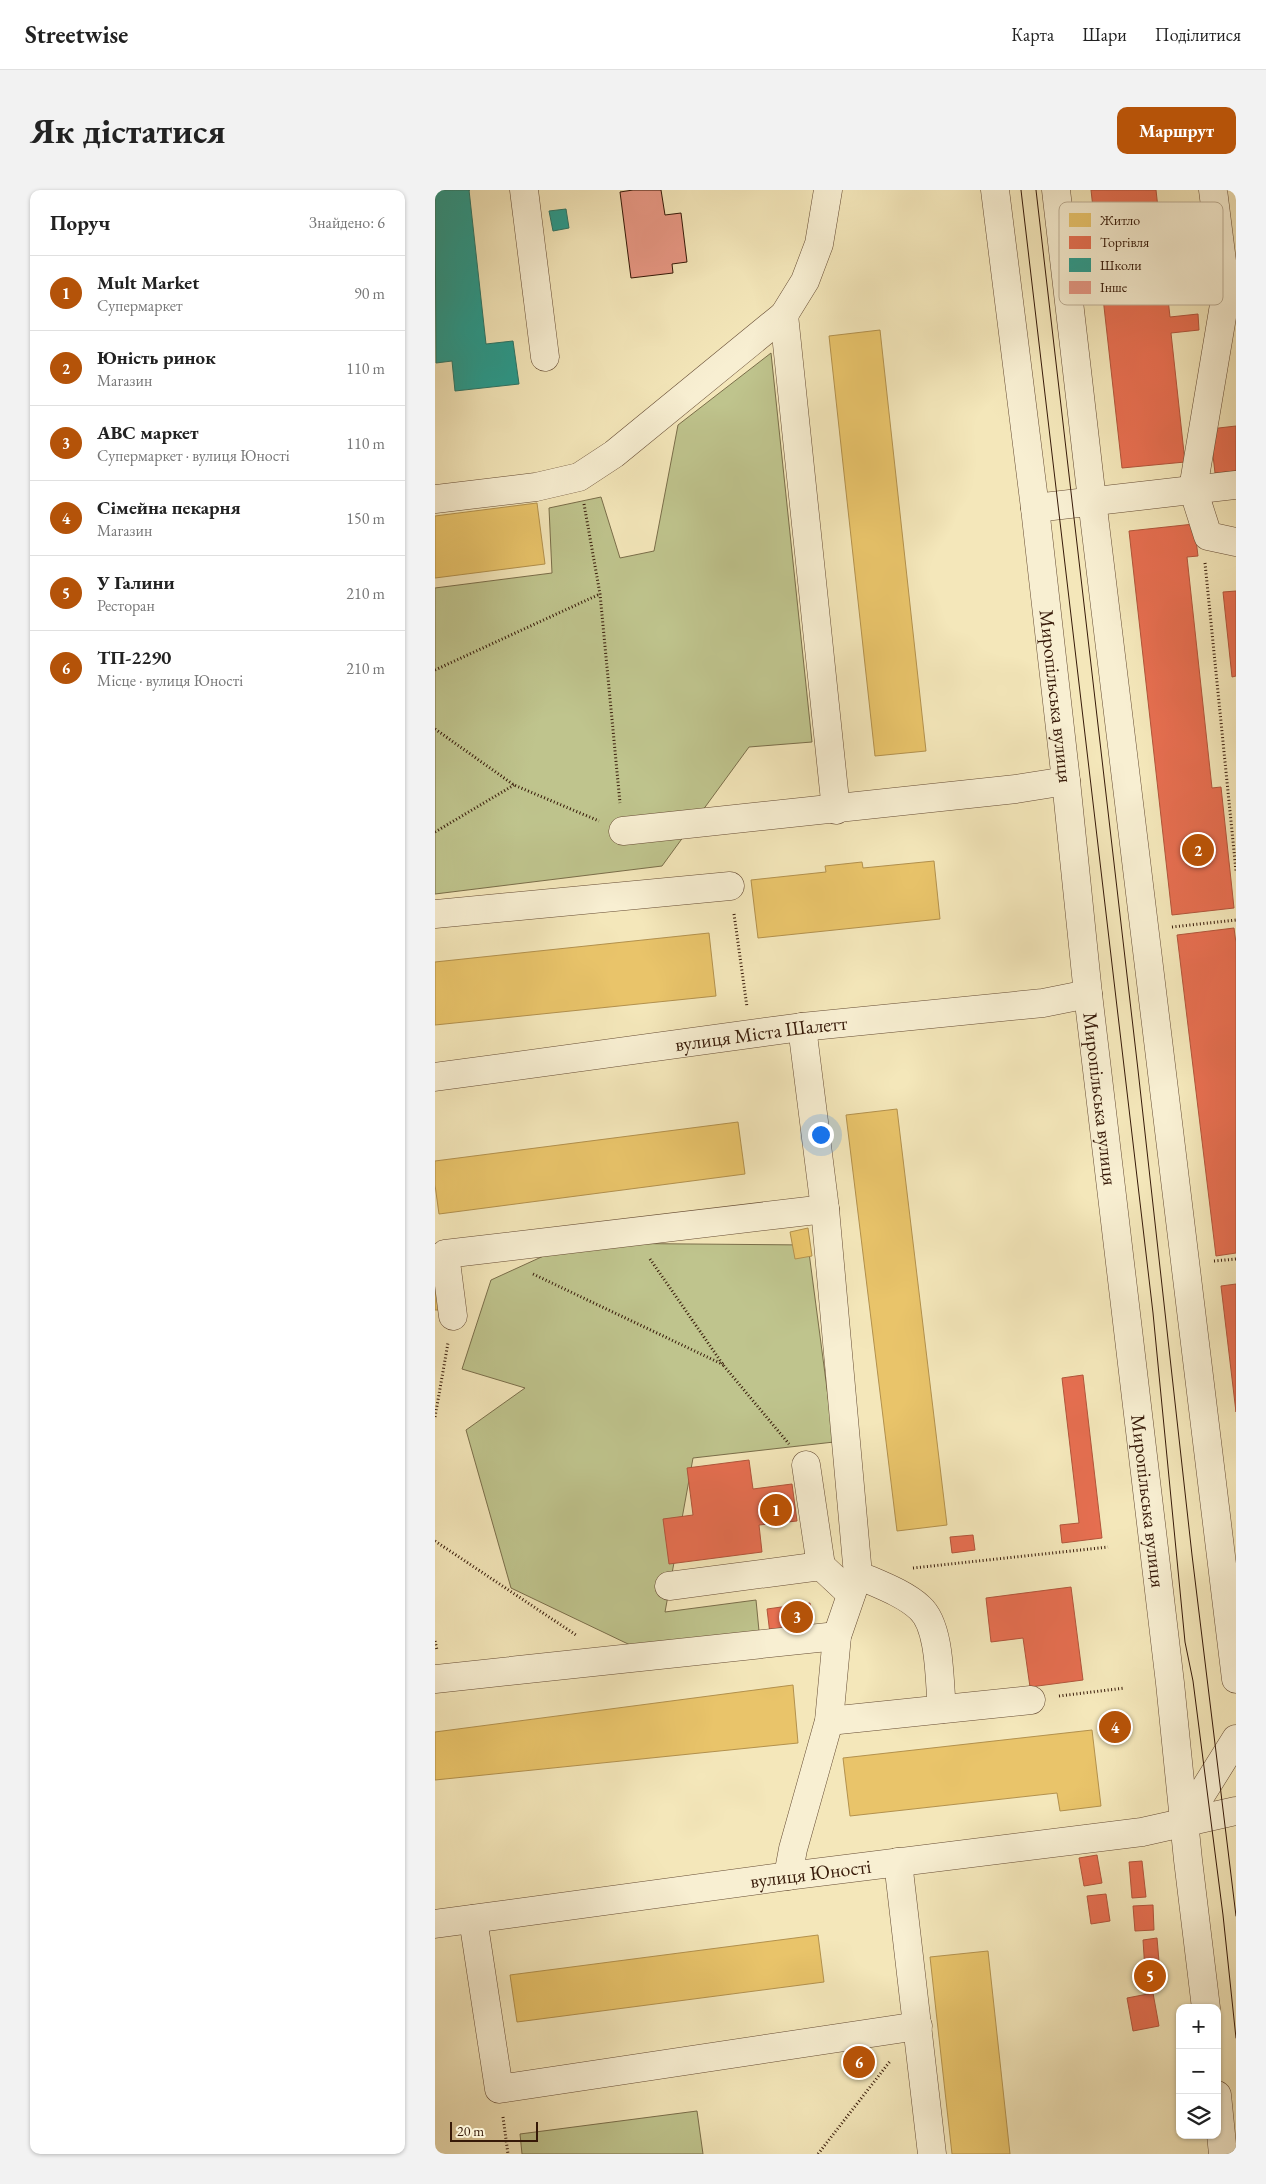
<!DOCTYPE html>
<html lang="uk">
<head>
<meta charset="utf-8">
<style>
	:root { --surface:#fff; --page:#f2f2f2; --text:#222; --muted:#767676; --line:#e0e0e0; --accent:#b45309 }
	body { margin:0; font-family:"EB Garamond",serif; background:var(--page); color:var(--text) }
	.controls { position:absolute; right:15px; bottom:15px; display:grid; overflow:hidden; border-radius:10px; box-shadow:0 1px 4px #0004 }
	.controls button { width:45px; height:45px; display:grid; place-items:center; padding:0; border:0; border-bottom:1px solid var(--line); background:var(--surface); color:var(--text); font:25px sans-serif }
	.scale { position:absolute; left:15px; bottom:12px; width:88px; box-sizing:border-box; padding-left:5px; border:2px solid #361908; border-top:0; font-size:14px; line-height:18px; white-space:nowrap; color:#361908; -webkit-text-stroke:4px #f8efd2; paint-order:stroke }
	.you { position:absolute; left:385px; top:944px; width:18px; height:18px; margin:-12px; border:4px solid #fff; border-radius:50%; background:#1a73e8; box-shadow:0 0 0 8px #1a73e833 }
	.badge { display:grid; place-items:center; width:32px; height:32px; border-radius:50%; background:var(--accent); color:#fff; font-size:16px; font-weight:700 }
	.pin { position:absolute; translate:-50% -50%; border:2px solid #fff; box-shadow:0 1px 5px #0006 }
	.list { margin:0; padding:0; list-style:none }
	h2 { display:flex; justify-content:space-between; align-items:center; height:65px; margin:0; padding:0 20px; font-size:21px }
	h2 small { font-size:16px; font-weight:400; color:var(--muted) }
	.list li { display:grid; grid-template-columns:32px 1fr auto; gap:15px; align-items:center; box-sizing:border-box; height:75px; padding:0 20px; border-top:1px solid var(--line) }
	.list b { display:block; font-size:19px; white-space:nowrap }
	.list p { margin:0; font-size:16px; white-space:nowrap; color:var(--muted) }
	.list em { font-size:16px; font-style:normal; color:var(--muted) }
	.icon { flex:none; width:28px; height:28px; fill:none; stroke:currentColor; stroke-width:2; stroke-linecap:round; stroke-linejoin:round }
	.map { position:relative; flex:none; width:801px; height:1964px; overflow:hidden; border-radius:10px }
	header { display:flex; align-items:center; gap:30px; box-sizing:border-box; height:70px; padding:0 25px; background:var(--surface); border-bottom:1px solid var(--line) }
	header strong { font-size:24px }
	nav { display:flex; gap:28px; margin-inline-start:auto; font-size:18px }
	.intro { display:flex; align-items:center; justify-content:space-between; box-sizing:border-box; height:120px; padding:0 30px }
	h1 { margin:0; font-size:35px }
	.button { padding:12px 22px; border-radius:10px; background:var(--accent); color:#fff; font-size:18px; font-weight:700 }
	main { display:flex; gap:30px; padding:0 30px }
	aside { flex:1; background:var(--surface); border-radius:10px; box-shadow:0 1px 4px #0004 }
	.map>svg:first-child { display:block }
	.green { fill:#bfc48d; stroke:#7a6e4a }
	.homes { fill:#e9c46a; stroke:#b3914d }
	.shops { fill:#e76f51; stroke:#b2553b }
	.schools { fill:#2a9d8f; stroke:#2e7566 }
	.building { fill:#e69783; stroke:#361908 }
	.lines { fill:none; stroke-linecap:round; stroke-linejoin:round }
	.minor-casing { stroke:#664c34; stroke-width:29 }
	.path { stroke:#361908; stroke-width:3; stroke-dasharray:1 2.5; stroke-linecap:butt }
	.minor { stroke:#f8efd2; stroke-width:28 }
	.tram { stroke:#361908; stroke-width:1 }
	.labels { text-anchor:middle; stroke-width:5; stroke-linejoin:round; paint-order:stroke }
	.street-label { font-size:20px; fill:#361908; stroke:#f8efd2 }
	.key { fill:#f8efd2; stroke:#beaf95; stroke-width:1 }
	.key-label { font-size:14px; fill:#361908 }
</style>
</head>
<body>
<header>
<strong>Streetwise</strong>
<nav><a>Карта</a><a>Шари</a><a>Поділитися</a></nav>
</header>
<div class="intro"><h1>Як дістатися</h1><a class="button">Маршрут</a></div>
<main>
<aside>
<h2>Поруч<small>Знайдено: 6</small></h2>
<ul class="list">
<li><span class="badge">1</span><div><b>Mult Market</b><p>Супермаркет</p></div><em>90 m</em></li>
<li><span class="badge">2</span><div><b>Юність ринок</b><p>Магазин</p></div><em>110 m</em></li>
<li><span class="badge">3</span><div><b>АВС маркет</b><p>Супермаркет · вулиця Юності</p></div><em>110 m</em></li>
<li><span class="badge">4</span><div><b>Сімейна пекарня</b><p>Магазин</p></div><em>150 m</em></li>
<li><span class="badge">5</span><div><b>У Галини</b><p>Ресторан</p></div><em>210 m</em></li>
<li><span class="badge">6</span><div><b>ТП-2290</b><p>Місце · вулиця Юності</p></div><em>210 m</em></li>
</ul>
</aside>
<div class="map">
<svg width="801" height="1964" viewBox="0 0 801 1964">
	<rect width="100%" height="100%" fill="#f4e7ba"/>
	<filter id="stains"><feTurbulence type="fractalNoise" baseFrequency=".004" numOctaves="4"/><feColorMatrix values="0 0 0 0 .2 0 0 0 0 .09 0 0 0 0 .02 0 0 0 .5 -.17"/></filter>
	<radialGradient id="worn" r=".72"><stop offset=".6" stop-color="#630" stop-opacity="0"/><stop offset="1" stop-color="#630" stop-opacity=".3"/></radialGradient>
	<!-- green -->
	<g class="green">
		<path d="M336,163L377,552L314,557L227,676L0,704V398L117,383L114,318L166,307L185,368L219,361L243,235Z"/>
		<path d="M137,1053L373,1055L399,1252L258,1268L230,1422L321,1410L324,1441L214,1464L76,1398L31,1240L90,1198L27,1179L56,1090Z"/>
		<path d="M262,1921L268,1964H87L85,1944Z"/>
	</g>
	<!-- homes -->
	<g class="homes">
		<path d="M445,140L491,561L440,566L394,146Z"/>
		<path d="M102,313L110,374L0,388V326Z"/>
		<path d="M499,671L505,729L323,748L316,690L391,682L390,676L427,672L428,678Z"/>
		<path d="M274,743L281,806L0,835V772Z"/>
		<path d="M462,919L512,1335L462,1341L411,925Z"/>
		<path d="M303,932L310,984L4,1024L0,995V971Z"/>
		<path d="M373,1038L377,1066L360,1069L355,1042Z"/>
		<path d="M0,1094L4,1120H0Z"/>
		<path d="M358,1495L363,1553L0,1590V1542Z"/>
		<path d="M657,1540L666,1616L625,1621L622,1603L415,1626L408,1568Z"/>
		<path d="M383,1745L389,1792L82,1832L75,1785Z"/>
		<path d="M553,1761L575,1964H517L495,1767Z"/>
		<path d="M430,1860L432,1882L419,1884L417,1862Z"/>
	</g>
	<!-- shops -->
	<g class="shops">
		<path d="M656,0H721L735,127L763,124L764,140L736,143L750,272L687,278Z"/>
		<path d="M801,236V281L780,283L775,239Z"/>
		<path d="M759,334L763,366L752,367L777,598L786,597L799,718L737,725L694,341Z"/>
		<path d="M801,401V486L797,487L788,402Z"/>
		<path d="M799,738L801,753V1063L781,1066L742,745Z"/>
		<path d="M801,1094V1222L786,1096Z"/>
		<path d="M648,1185L667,1348L627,1353L625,1335L644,1333L627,1188Z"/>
		<path d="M314,1270L318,1299L357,1294L362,1331L324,1335L327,1362L234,1374L228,1329L258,1325L252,1278Z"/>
		<path d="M538,1345L540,1360L517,1363L515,1347Z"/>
		<path d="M636,1397L648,1490L595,1497L588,1448L556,1452L551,1408Z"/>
		<path d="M375,1413L378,1438L335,1444L332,1419Z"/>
		<path d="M684,1525L687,1547L673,1549L670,1527Z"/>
		<path d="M662,1665L667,1693L649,1696L644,1668Z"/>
		<path d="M707,1671L711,1707L697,1708L694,1672Z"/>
		<path d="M671,1704L675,1731L656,1734L652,1706Z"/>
		<path d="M718,1715L719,1740L700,1741L698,1716Z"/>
		<path d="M722,1748L726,1795L711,1796L708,1750Z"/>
		<path d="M718,1803L724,1836L698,1841L692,1808Z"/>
	</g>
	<!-- schools -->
	<g class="schools">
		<path d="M0,0H35H34L51,154L78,151L84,194L20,201L17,171L1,173Z"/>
		<path d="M131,19L134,38L118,41L114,21Z"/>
	</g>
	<!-- building -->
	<path class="building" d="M198,0H226L230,25L246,23L252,72L237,74L238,83L196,88L185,2Z"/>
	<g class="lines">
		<defs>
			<g id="minor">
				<path d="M89,0L110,167"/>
				<path id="s1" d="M560,0L600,318L631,591L653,804L735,1493L753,1670L771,1818"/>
				<path d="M621,0L657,310L801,1489"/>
				<path d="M778,0L791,103L758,299L773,346L801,352"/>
				<path d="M349,125L401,620"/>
				<path d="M0,309L101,297L144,287L179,264L349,125L370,91L384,54L393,0"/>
				<path d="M600,318L801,295"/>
				<path d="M188,641L581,599L631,591"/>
				<path d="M0,724L295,696"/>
				<path id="s2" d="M0,887L367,837L608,813L653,804"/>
				<path d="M18,1126L10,1064L390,1019"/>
				<path d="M371,1275L386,1376"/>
				<path d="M423,1385C443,1394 469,1403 485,1418C506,1437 504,1492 507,1519"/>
				<path d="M234,1396L386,1376L416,1404"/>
				<path d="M0,1489L402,1446"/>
				<path d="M394,1531L596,1510"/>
				<path d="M749,1632L801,1549"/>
				<path d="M463,1672L497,1964"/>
				<path d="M353,1686L358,1659L394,1531L402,1446L423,1385L390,1019L367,837"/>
				<path d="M38,1729L64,1899L483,1836"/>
				<path id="s3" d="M0,1734L353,1686L707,1642L801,1621"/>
				<path d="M782,1905L788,1964"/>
			</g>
		</defs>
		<!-- minor casing -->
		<use href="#minor" class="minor-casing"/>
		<!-- path -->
		<g class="path">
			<path d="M149,314L165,404L185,613"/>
			<path d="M770,373L801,681"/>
			<path d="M0,480L165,404"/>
			<path d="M0,539L79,595L164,631"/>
			<path d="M0,642L79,595"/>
			<path d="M299,724L312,817"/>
			<path d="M737,737L801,730"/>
			<path d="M215,1069L289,1176L354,1254"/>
			<path d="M779,1071L801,1069"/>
			<path d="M98,1084L289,1175"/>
			<path d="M0,1227L13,1153"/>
			<path d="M0,1351L141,1445"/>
			<path d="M478,1378L673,1357"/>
			<path d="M0,1451L2,1460"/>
			<path d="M624,1506L690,1498"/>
			<path d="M68,1927L73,1964"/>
			<path d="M383,1964L456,1870"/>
		</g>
		<!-- minor -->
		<use href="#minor" class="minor"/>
		<!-- tram -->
		<g class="tram">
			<path d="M586,0L718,1123L750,1452L758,1491L788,1725L801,1848"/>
			<path d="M601,0L703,880L757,1365L801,1726"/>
		</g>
	</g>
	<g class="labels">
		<!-- street labels -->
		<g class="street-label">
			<text dy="7" stroke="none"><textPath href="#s1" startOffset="510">Миропільська вулиця</textPath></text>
			<text dy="7" stroke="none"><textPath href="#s2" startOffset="329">вулиця Міста Шалетт</textPath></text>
			<text dy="7" stroke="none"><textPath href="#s1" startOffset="915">Миропільська вулиця</textPath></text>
			<text dy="7" stroke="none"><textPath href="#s1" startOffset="1320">Миропільська вулиця</textPath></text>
			<text dy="7" stroke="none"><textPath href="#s3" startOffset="379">вулиця Юності</textPath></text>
		</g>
	</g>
	<!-- legend -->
	<rect x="624" y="12" width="164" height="103" rx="8" class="key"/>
	<rect x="634" y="23" width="22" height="14" fill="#e9c46a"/>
	<rect x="634" y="46" width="22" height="13" fill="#e76f51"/>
	<rect x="634" y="68" width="22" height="14" fill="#2a9d8f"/>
	<rect x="634" y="91" width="22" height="13" fill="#e69783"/>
	<g class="key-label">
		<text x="665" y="35">Житло</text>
		<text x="665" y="57">Торгівля</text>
		<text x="665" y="80">Школи</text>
		<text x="665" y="102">Інше</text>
	</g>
	<rect width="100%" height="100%" filter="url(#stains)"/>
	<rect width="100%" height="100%" fill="url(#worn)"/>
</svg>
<div class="controls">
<button>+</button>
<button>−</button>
<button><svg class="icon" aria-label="layers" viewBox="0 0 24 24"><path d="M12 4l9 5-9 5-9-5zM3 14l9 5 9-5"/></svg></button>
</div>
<div class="scale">20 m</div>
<div class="you"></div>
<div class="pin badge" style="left:341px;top:1320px">1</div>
<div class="pin badge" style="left:763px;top:660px">2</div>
<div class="pin badge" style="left:362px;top:1427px">3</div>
<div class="pin badge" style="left:680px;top:1537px">4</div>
<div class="pin badge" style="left:715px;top:1786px">5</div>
<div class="pin badge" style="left:424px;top:1872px">6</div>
</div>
</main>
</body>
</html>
